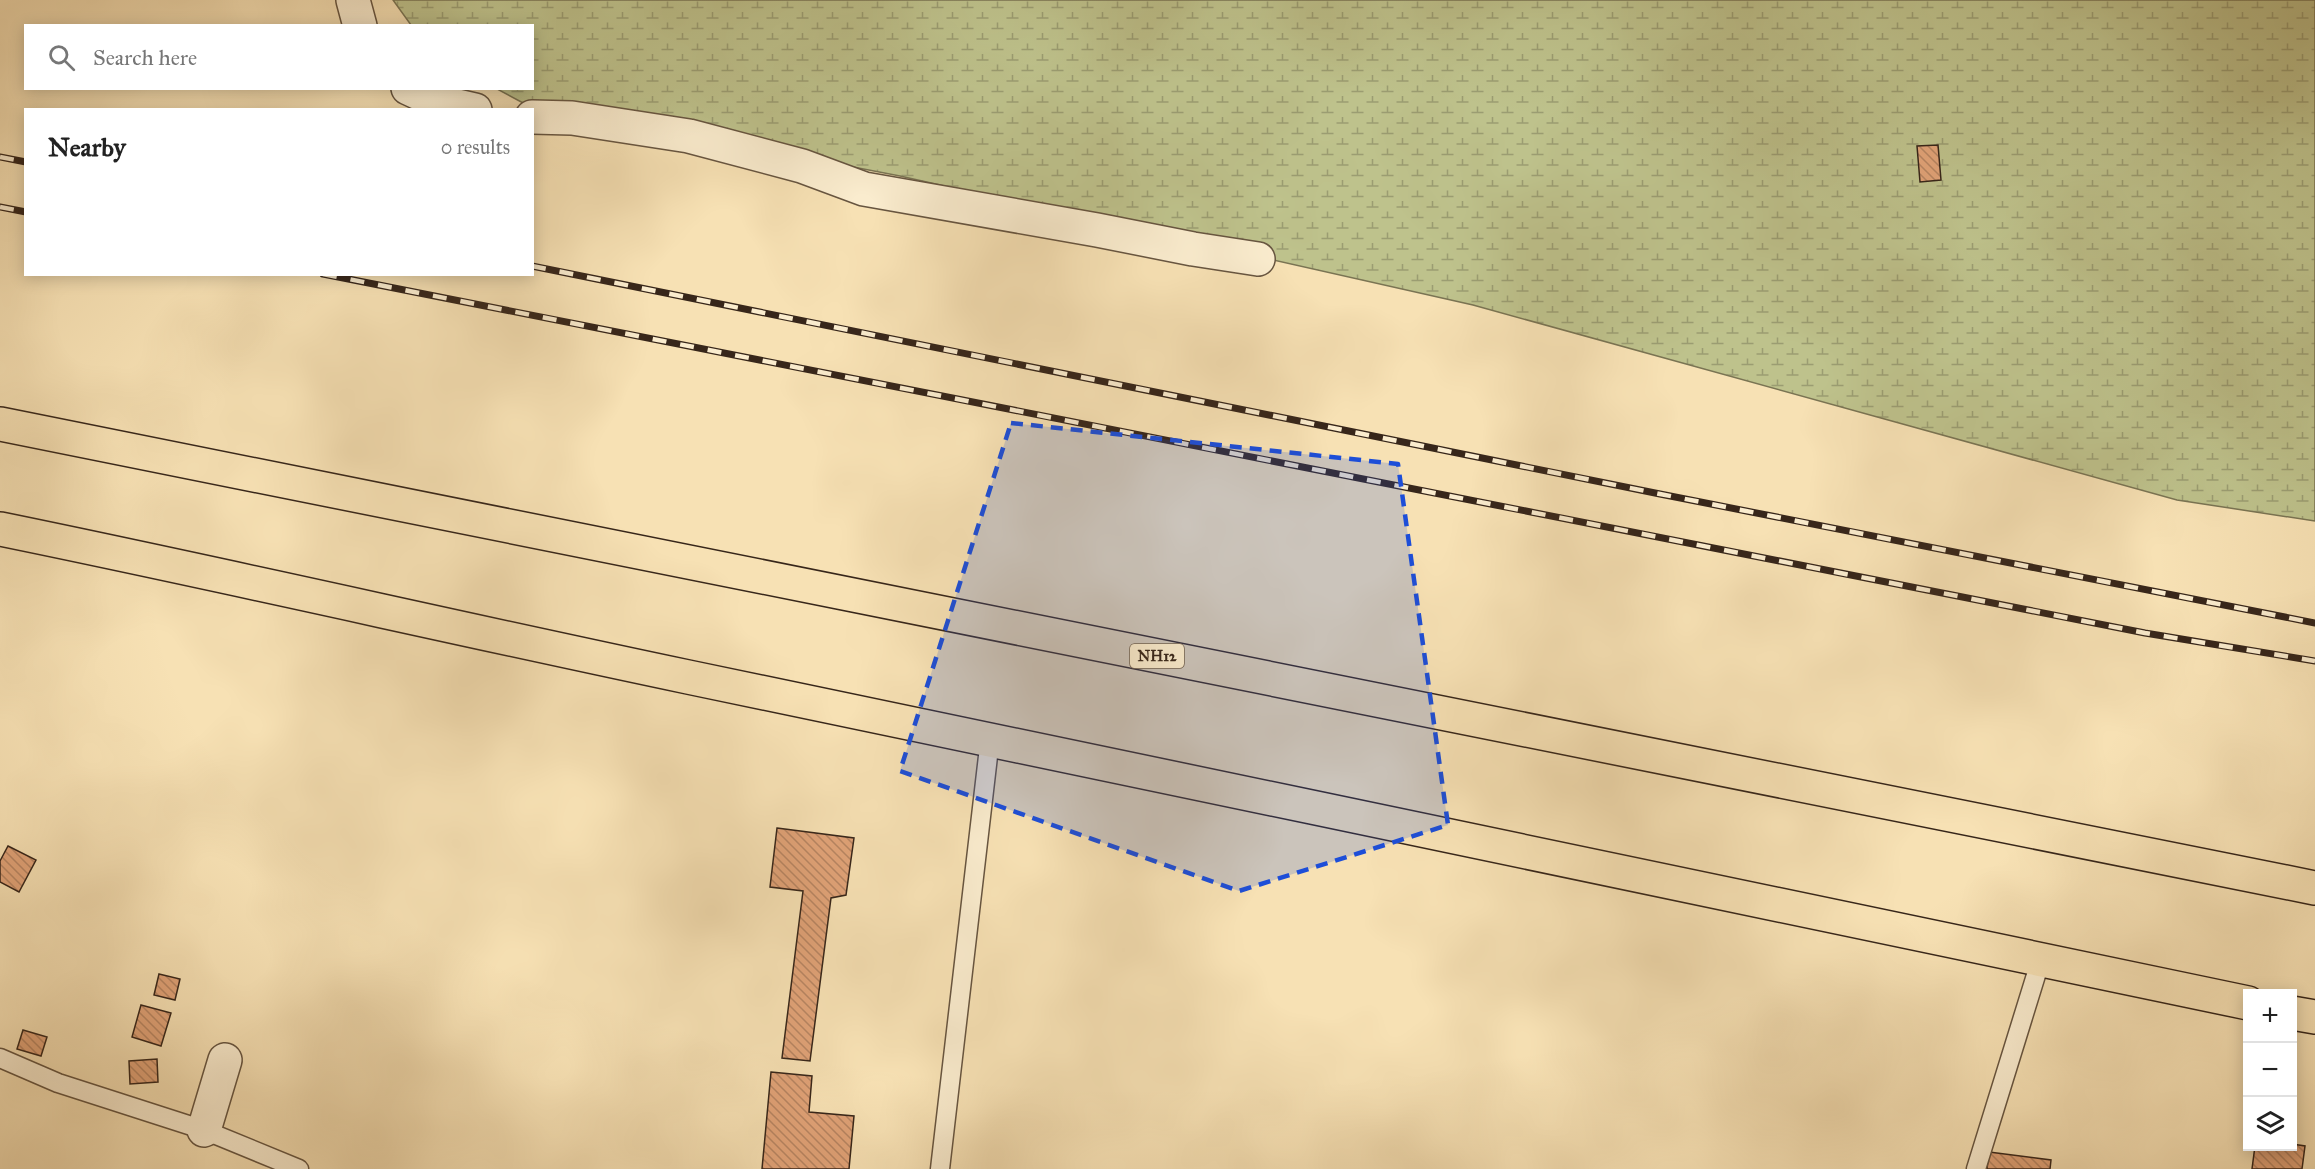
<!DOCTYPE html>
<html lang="en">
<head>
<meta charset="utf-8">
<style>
	:root { --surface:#fff; --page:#f6f6f6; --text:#222; --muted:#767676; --line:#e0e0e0 }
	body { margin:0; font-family:"IM FELL Great Primer",serif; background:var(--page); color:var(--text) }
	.controls { position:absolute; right:18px; bottom:18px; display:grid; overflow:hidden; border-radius:0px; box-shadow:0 3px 15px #0003 }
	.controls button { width:54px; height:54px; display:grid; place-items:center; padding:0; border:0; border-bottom:2px solid var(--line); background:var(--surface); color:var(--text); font:30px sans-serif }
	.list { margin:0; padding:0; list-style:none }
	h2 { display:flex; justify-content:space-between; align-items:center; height:78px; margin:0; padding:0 24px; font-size:26px }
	h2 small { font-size:20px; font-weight:400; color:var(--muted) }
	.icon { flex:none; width:33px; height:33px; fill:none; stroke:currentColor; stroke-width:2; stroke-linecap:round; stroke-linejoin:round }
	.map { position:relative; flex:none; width:2315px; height:1169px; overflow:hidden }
	.search { position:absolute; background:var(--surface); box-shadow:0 3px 15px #0003; left:24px; top:24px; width:510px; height:66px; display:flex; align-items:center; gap:15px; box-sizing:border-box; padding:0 21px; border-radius:0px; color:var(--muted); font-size:22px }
	.panel { position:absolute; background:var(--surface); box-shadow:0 3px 15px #0003; left:24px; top:108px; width:510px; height:168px; border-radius:0px }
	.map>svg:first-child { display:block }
	.wetland { fill:url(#wetland-marsh); stroke:#7a7453; stroke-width:1.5 }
	.building { fill:url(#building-back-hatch); stroke:#37261a; stroke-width:1.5 }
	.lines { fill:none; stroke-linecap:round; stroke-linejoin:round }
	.service-casing { stroke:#675540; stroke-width:21 }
	.minor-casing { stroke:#675540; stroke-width:36 }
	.trunk-casing { stroke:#37261a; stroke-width:36 }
	.service { stroke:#faecce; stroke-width:18 }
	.minor { stroke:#faecce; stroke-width:33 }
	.trunk { stroke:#f7e1b4; stroke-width:33 }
	.rail-casing { stroke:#37261a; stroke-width:7 }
	.rail { stroke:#faecce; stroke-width:4.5; stroke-dasharray:14; stroke-linecap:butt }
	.marked { fill:#1d4ed8; fill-opacity:0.2; stroke:#1d4ed8; stroke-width:4.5; stroke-dasharray:12 8; stroke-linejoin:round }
	.labels { text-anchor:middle; stroke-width:6; stroke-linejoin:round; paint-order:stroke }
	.shield { fill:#faecce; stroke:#726150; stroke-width:1.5 }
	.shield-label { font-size:15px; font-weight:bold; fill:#37261a }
</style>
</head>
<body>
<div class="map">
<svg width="2315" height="1169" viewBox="0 0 2315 1169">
	<defs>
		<pattern id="wetland-marsh" width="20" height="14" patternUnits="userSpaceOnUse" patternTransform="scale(1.5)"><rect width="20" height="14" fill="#bec28c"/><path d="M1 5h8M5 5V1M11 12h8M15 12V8" fill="none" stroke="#9b9d72"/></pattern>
		<pattern id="building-back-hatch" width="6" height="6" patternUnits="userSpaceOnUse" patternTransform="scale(1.5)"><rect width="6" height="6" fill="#e1a378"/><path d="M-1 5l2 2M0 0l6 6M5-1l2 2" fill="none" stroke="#b78562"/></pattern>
	</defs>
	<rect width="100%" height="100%" fill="#f7e1b4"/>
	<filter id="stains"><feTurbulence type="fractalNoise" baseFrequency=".00333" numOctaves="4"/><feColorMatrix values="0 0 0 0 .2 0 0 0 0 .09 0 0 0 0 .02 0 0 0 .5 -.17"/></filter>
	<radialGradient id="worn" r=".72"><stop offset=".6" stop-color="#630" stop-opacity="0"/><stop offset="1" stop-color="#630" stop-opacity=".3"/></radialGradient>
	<!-- wetland -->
	<path class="wetland" d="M393,0H2315V521L2177,500L1473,305L900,176L525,104L497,89L532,88V26L411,25Z"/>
	<!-- building -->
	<g class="building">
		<path d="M1938,145L1941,180L1920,182L1917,146Z"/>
		<path d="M777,828L854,838L846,895L831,898L810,1061L782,1058L803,891L770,887Z"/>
		<path d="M8,846L36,860L19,892L0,882V861Z"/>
		<path d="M159,974L180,979L175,1000L154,995Z"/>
		<path d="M141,1005L171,1013L161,1046L132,1037Z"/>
		<path d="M23,1030L47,1037L41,1056L17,1049Z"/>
		<path d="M157,1059L158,1082L130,1084L129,1061Z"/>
		<path d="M771,1072L812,1076L809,1112L854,1116L849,1169H762Z"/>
		<path d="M2292,1144L2305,1146L2302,1169H2252L2255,1146H2292Z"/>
		<path d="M1989,1152L2051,1160L2050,1169H1987Z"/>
	</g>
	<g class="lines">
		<defs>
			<g id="service">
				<path d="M0,1058L58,1083L204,1130L299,1169"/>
				<path d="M940,1169L990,739"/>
				<path d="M1976,1169L2041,959"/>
			</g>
			<g id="minor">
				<path d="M353,0L360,26"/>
				<path d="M408,88L436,101L475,110"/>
				<path d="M532,117L572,118L689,136L802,166L864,189L1097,230L1193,249L1258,259"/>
				<path d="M204,1130L225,1060"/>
			</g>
			<g id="trunk">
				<path d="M0,424L2315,888"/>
				<path d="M0,529C230,576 459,629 688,677C1208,786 1728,893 2248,1003"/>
				<path d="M2292,1013L2315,1017"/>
			</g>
		</defs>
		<!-- service casing -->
		<use href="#service" class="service-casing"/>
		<!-- minor casing -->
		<use href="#minor" class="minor-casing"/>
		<!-- trunk casing -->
		<use href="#trunk" class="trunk-casing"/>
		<!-- service -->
		<use href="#service" class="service"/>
		<!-- minor -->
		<use href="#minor" class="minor"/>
		<!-- trunk -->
		<use href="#trunk" class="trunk"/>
		<defs>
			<g id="rail">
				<path d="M0,157L26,162"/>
				<path d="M0,207L26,212"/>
				<path d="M532,266L1660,494L2315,623"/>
				<path d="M323,274L2145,633L2315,661"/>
			</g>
		</defs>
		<!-- rail casing -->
		<use href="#rail" class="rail-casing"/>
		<!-- rail -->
		<use href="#rail" class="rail"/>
	</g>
	<!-- marked area -->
	<path class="marked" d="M1011,423L1398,464L1448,825L1239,891L900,771Z"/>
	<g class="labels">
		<!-- shield labels -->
		<rect class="shield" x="1130" y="644" width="54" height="24" rx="4.5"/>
		<g class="shield-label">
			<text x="1157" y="661">NH12</text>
		</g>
	</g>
	<rect width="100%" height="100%" filter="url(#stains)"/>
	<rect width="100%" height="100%" fill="url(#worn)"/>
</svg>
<div class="controls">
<button>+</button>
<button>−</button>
<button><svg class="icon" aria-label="layers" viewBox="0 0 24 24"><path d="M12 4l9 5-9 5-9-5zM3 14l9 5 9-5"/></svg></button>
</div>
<div class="search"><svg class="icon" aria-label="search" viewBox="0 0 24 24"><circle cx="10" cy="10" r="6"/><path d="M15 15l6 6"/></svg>Search here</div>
<section class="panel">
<h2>Nearby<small>0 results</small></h2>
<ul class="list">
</ul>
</section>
</div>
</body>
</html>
